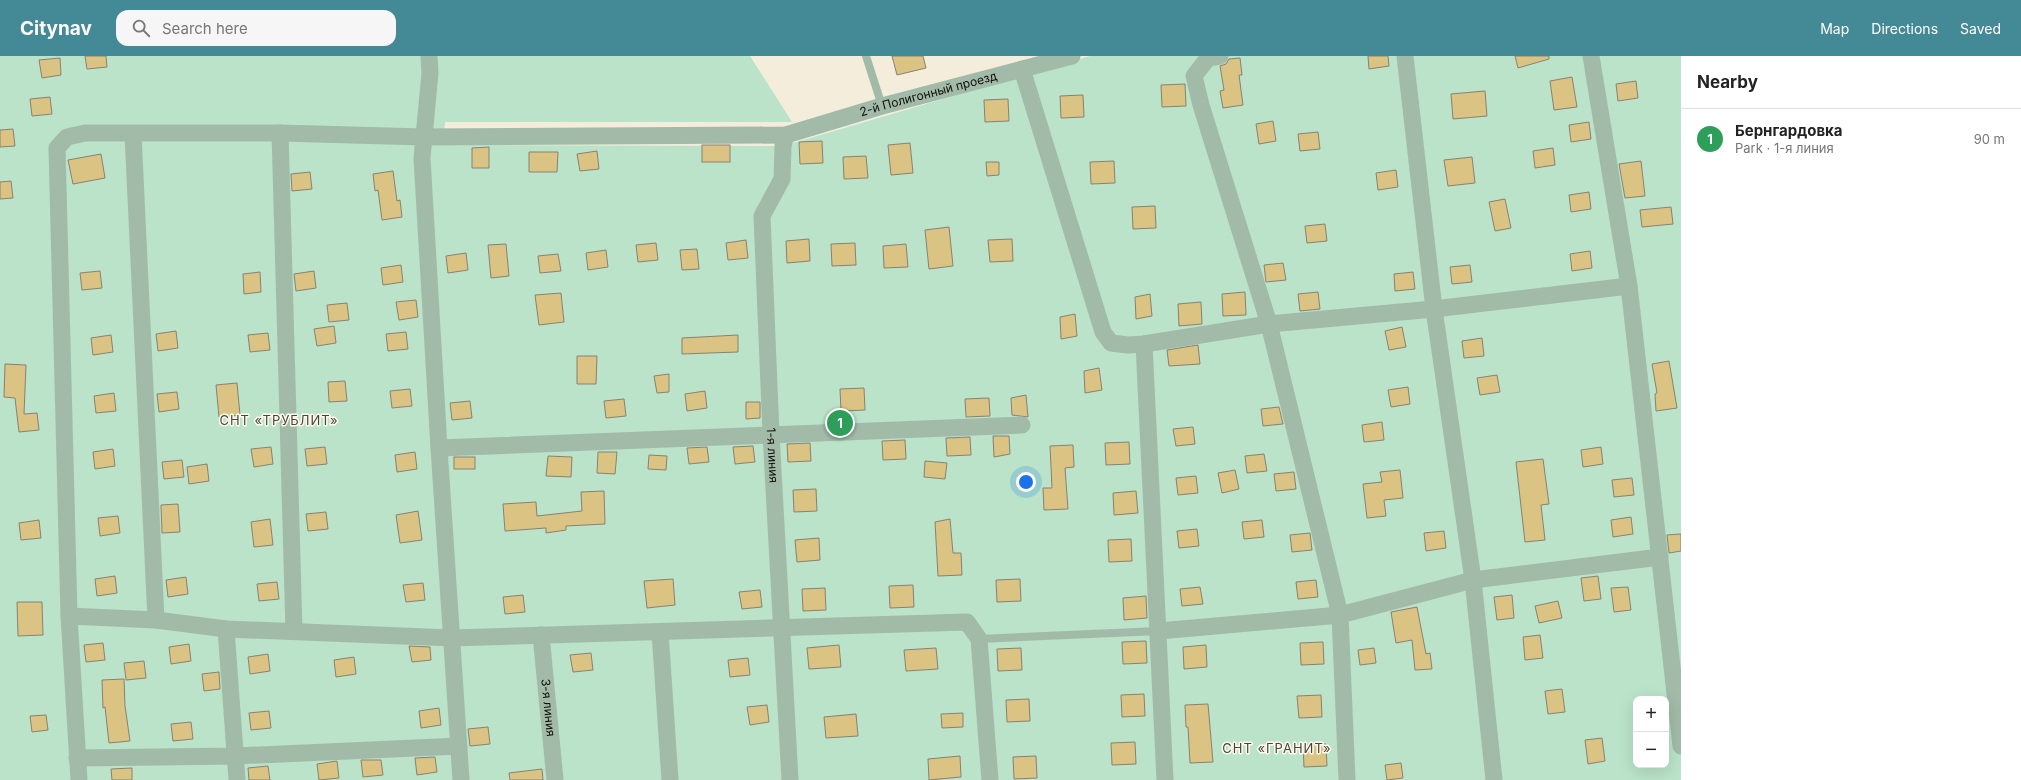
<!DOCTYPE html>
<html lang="en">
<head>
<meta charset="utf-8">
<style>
	:root { --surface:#fff; --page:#f6f6f6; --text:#222; --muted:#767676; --line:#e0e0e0; --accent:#448996 }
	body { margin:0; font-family:Inter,sans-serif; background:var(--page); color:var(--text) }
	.controls { position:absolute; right:12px; bottom:12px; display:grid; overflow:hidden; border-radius:8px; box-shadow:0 4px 16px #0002 }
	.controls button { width:36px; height:36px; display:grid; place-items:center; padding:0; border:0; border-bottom:1px solid var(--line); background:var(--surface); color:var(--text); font:20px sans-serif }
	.you { position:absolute; left:1026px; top:426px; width:14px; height:14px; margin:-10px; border:3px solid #fff; border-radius:50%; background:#1a73e8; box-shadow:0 0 0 6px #1a73e833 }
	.badge { display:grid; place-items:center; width:26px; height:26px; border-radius:50%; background:var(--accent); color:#fff; font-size:13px; font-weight:700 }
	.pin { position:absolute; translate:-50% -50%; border:2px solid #fff; box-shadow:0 1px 4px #0006 }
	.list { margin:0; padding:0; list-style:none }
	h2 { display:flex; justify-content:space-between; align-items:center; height:52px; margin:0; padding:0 16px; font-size:17px }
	h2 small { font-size:13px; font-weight:400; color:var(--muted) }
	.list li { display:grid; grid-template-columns:26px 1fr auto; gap:12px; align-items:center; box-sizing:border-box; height:60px; padding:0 16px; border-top:1px solid var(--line) }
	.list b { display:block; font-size:15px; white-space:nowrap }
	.list p { margin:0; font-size:13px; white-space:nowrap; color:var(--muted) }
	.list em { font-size:13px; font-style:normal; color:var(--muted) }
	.icon { flex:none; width:22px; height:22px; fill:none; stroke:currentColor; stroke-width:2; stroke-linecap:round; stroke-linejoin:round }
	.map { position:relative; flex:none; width:1681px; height:724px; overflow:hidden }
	header { display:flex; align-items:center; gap:24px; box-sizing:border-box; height:56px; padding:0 20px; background:var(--accent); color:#fff }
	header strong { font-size:19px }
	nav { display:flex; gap:22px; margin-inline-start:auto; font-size:14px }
	.search { width:280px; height:36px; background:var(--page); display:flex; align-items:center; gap:10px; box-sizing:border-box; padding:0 14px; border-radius:12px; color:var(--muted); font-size:15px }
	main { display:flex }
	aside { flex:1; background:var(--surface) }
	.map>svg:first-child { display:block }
	.green { fill:#bae3c9; fill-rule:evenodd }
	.building { fill:#dac383; stroke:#888273 }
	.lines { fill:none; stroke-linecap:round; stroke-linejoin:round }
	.lane { stroke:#a1bba8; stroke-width:8 }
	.street { stroke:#a1bba8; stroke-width:17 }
	.labels { text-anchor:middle; stroke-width:3; stroke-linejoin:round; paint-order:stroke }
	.street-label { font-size:12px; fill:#100e08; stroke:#fffbf0 }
	.neighbourhood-label { font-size:13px; letter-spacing:1px; fill:#494436; stroke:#fffbf0 }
</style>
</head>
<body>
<header>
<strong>Citynav</strong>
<div class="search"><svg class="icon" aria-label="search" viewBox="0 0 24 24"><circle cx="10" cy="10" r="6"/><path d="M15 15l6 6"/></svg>Search here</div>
<nav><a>Map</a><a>Directions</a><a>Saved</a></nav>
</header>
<main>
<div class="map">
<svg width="1681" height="724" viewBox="0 0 1681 724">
	<rect width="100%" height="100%" fill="#f4eddc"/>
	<!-- green -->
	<path class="green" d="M0,0H750L792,66H445L443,89L783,90L1090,0H1681V724H0ZM1636,643H1666V709H1636Z"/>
	<!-- building -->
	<g class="building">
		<path d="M85,0H106L107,11L87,13Z"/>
		<path d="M892,0H923L926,12L897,19Z"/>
		<path d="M1368,0H1388L1389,10L1369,13Z"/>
		<path d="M1515,0H1549V3L1518,12Z"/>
		<path d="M60,2L61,19L42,22L39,4Z"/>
		<path d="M1240,2L1242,19H1239L1243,49L1223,52L1220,35L1224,34L1220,10L1226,8L1229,3Z"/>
		<path d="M1572,21L1577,51L1554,54L1550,25Z"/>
		<path d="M1636,25L1638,42L1618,45L1616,28Z"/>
		<path d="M1185,28L1186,50L1162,51L1161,29Z"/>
		<path d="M1485,35L1487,60L1453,63L1451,38Z"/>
		<path d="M1083,39L1084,61L1061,62L1060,40Z"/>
		<path d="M50,41L52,58L32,60L30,43Z"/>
		<path d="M1008,43L1009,65L985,66L984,44Z"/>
		<path d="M1273,65L1276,85L1259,88L1256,68Z"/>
		<path d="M1589,66L1591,83L1571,86L1569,69Z"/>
		<path d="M13,73L15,90L0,91V74Z"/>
		<path d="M1318,76L1320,93L1300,95L1298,78Z"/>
		<path d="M822,85L823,107L800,108L799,86Z"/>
		<path d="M910,87L913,117L891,119L888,89Z"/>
		<rect x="702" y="89" width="28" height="17"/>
		<path d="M489,91V112H472V92Z"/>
		<path d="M1553,92L1555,109L1535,112L1533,95Z"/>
		<path d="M597,95L599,113L580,115L577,98Z"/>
		<path d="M529,96H558L557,116H529Z"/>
		<path d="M101,98L105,122L73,128L68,104Z"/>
		<path d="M866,100L868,122L844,123L843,101Z"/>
		<path d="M1472,101L1475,127L1448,130L1444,104Z"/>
		<path d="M1114,105L1115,127L1091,128L1090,106Z"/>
		<path d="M1641,105L1645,140L1625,142L1619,108Z"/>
		<path d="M986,106H999V119L987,120Z"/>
		<path d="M1396,114L1398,131L1378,134L1376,117Z"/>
		<path d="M393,115L397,145L400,144L402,161L382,164L378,134L375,135L373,118Z"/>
		<path d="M310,116L312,133L292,135L291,118Z"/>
		<path d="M11,125L13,142L0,143V126Z"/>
		<path d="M1589,136L1591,153L1571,156L1569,139Z"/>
		<path d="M1505,143L1511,172L1495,175L1489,146Z"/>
		<path d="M1155,150L1156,172L1133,173L1132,151Z"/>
		<path d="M1671,151L1673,168L1642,171L1640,154Z"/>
		<path d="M1325,168L1327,185L1307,187L1305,170Z"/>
		<path d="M949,171L953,210L929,213L925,174Z"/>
		<path d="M809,183L810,205L787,207L786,185Z"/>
		<path d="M1012,183L1013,205L990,206L988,184Z"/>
		<path d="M746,184L748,202L728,204L726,187Z"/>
		<path d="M656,187L658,204L638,206L636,189Z"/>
		<path d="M855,187L856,209L832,210L831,188Z"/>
		<path d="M506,188L509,220L491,222L488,189Z"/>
		<path d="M906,188L908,211L884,212L883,190Z"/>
		<path d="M697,193L699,213L682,214L680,194Z"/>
		<path d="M606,194L608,211L588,214L586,197Z"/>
		<path d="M1590,195L1592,212L1572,215L1570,198Z"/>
		<path d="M466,197L468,214L448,217L446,200Z"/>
		<path d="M558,198L561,215L540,217L538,200Z"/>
		<path d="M1283,207L1286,224L1266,226L1264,209Z"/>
		<path d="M401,209L403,226L383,229L381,212Z"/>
		<path d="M1470,209L1472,226L1452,228L1450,211Z"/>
		<path d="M100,215L102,232L82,234L80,217Z"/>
		<path d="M314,215L316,232L296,235L294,218Z"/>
		<path d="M260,216L261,236L244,238L243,218Z"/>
		<path d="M1413,216L1415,233L1395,235L1394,218Z"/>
		<path d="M1245,236L1246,259L1223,260L1222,238Z"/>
		<path d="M1318,236L1320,253L1300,255L1298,238Z"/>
		<path d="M561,237L564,266L539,269L535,239Z"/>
		<path d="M1150,238L1152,260L1136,263L1135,241Z"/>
		<path d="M416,244L418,261L399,264L396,246Z"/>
		<path d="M1201,246L1202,268L1179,270L1178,248Z"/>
		<path d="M347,247L349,264L329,266L327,249Z"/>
		<path d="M1075,258L1077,280L1061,283L1060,261Z"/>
		<path d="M334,270L336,287L317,290L314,273Z"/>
		<path d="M1402,271L1406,291L1389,294L1385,275Z"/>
		<path d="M176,275L178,292L158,295L156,278Z"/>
		<path d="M406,276L408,293L388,295L386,278Z"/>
		<path d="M268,277L270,294L250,296L248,279Z"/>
		<path d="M111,279L113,296L93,299L91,282Z"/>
		<path d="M738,279V296L682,298V282Z"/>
		<path d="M1482,282L1484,300L1464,302L1462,285Z"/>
		<path d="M1198,289L1200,308L1169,310L1167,294Z"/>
		<path d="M577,300H597L596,328H577Z"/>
		<path d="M1669,305L1677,352L1656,355L1655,338L1657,337L1652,308Z"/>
		<path d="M5,308L26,309L24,358L37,357L39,374L19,376L15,342L4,341Z"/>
		<path d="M1099,312L1102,334L1085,337L1084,315Z"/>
		<path d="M669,318V336L657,337L654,320Z"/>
		<path d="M1497,319L1500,336L1480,339L1477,322Z"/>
		<path d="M345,325L347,345L329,346L328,326Z"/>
		<path d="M237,327L240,359L219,361L216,329Z"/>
		<path d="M1408,331L1410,348L1391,351L1388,334Z"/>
		<path d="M864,332L865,354L841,355L840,333Z"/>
		<path d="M410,333L412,350L392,352L390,335Z"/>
		<path d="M705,335L707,352L687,355L685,338Z"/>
		<path d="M177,336L179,353L159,356L157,338Z"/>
		<path d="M114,337L116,355L96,357L94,340Z"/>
		<path d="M1026,339L1028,361L1012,359L1011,342Z"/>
		<path d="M989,342L990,360L966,361L965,343Z"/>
		<path d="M624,343L626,360L606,362L604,345Z"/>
		<path d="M470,345L472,362L452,364L450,347Z"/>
		<path d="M746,346H760V362L746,363Z"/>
		<path d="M1279,351L1283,368L1263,370L1261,353Z"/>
		<path d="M1382,366L1384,384L1364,386L1362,369Z"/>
		<path d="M1193,371L1195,388L1176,390L1173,373Z"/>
		<path d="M993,380H1009L1010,398L994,401Z"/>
		<path d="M970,381L971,399L947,400L946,382Z"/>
		<path d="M905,384L906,403L883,404L882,385Z"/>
		<path d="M1129,386L1130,408L1106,409L1105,387Z"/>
		<path d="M810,387L811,405L788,406L787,388Z"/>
		<path d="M1073,389L1074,411L1065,412L1068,453L1044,454L1043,432H1052L1050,390Z"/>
		<path d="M753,390L755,406L735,408L733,391Z"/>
		<path d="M271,391L273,408L254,411L251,393Z"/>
		<path d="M325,391L327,408L307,410L305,393Z"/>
		<path d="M707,391L709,406L689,408L687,392Z"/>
		<path d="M1601,391L1603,408L1583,411L1581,394Z"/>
		<path d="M113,393L115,410L95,413L93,396Z"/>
		<path d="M415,396L417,413L397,416L395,399Z"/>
		<path d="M598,396H617L615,418L597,417Z"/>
		<path d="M1264,398L1267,415L1247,417L1245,400Z"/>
		<path d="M649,399L667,400L666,414L648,413Z"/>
		<path d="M548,400L572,401L571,421L546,420Z"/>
		<rect x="454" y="401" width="21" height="12"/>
		<path d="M1543,403L1549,448L1541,449L1545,484L1525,486L1516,406Z"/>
		<path d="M182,404L184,421L164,423L162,406Z"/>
		<path d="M925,405L947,407L945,423L924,421Z"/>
		<path d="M207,408L209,425L189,428L187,411Z"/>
		<path d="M1235,414L1239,433L1222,437L1218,417Z"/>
		<path d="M1400,414L1403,442L1384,444L1386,460L1367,462L1363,428L1382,426L1380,416Z"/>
		<path d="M1294,416L1296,433L1276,435L1274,418Z"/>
		<path d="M1196,420L1198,437L1178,439L1176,422Z"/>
		<path d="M1632,422L1634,439L1614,441L1612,424Z"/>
		<path d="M816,433L817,455L794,456L793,434Z"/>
		<path d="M604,435L605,468L566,470V474L546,477V472L505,475L503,448L536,446L537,460L582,455L581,436Z"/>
		<path d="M1136,435L1138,457L1114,459L1113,437Z"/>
		<path d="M178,448L180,476L162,477L161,449Z"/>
		<path d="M418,455L422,484L400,487L396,459Z"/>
		<path d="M326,456L328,473L308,475L306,458Z"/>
		<path d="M118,460L120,477L100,480L98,462Z"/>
		<path d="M1631,461L1633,478L1613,481L1611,464Z"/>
		<path d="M270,463L273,489L254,491L251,466Z"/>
		<path d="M950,463L953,497H961L962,519L938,520L935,466Z"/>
		<path d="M39,464L41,482L21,484L19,467Z"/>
		<path d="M1262,464L1264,481L1244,483L1242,466Z"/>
		<path d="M1197,473L1199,490L1179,492L1177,475Z"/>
		<path d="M1444,475L1446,492L1426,495L1424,477Z"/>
		<path d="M1310,477L1312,494L1292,496L1290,479Z"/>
		<path d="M1681,478V495L1669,497L1667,479Z"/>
		<path d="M819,482L820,504L797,506L795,484Z"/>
		<path d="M1131,483L1132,505L1109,506L1108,484Z"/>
		<path d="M115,520L117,537L97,540L95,523Z"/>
		<path d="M1598,520L1601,543L1584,545L1581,522Z"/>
		<path d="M186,521L188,538L168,541L166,524Z"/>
		<path d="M673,523L675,549L647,552L644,525Z"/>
		<path d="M1020,523L1021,545L997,546L996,524Z"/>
		<path d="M1316,524L1318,541L1298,543L1296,526Z"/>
		<path d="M277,526L279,543L259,545L257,528Z"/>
		<path d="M423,527L425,544L406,546L403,529Z"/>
		<path d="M913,529L914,551L890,552L889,530Z"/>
		<path d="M1200,531L1203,548L1182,550L1180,533Z"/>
		<path d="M1628,531L1631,554L1614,556L1611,532Z"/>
		<path d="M825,532L826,554L803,555L802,533Z"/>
		<path d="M760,534L762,551L742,553L739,536Z"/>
		<path d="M523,539L525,556L505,558L503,541Z"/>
		<path d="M1512,539L1514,562L1497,564L1494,541Z"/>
		<path d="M1146,540L1147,562L1124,564L1123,542Z"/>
		<path d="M1558,545L1562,562L1539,567L1535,550Z"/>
		<path d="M17,546H42L43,579L18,580Z"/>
		<path d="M1417,551L1426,598L1430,597L1432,613L1415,614L1412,584L1396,587L1391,556Z"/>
		<path d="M1540,579L1543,602L1525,604L1523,581Z"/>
		<path d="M1146,585L1147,607L1123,608L1122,586Z"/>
		<path d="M1323,586L1324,608L1301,609L1300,587Z"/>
		<path d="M103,587L105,604L86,606L84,589Z"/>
		<path d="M189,588L191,605L171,608L169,591Z"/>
		<path d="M839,589L841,611L809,613L807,592Z"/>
		<path d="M1206,589L1207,611L1184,613L1183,591Z"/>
		<path d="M409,590L430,591L431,604L412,606Z"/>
		<path d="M936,592L938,613L906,615L904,594Z"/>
		<path d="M1021,592L1022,614L998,615L997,593Z"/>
		<path d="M1374,592L1376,607L1360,609L1358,594Z"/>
		<path d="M591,597L593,614L573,616L570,599Z"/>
		<path d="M268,598L270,615L250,618L248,601Z"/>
		<path d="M354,601L356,618L336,621L334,604Z"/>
		<path d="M748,602L750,619L730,621L728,604Z"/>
		<path d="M144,605L146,622L126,624L124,607Z"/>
		<path d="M219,616L220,633L204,635L202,618Z"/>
		<path d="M124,623L125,650L130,685L109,687L105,651L103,652L102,624Z"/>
		<path d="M1562,633L1565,656L1548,658L1545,635Z"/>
		<path d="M1144,638L1145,660L1122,661L1121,639Z"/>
		<path d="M1321,639L1322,661L1299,662L1297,640Z"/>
		<path d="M1029,643L1030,665L1007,666L1006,644Z"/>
		<path d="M1208,648L1213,706L1190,707L1188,671H1186L1185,649Z"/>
		<path d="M767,649L769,666L750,669L747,651Z"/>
		<path d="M439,652L441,669L421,672L419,655Z"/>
		<path d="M269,655L271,672L251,674L249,657Z"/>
		<path d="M963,657V671L942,672L941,658Z"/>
		<path d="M856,658L858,680L826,682L824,661Z"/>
		<path d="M46,659L48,674L32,676L30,660Z"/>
		<path d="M191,666L193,683L173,685L171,668Z"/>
		<path d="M488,671L490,688L470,690L468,673Z"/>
		<path d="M1602,682L1605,705L1588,708L1585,684Z"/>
		<path d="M1135,686L1136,708L1112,709L1111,687Z"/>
		<path d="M1326,688L1327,710L1304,711L1303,689Z"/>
		<path d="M960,700L961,721L929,724L928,703Z"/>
		<path d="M1036,700L1037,722L1014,723L1013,701Z"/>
		<path d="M435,701L437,716L417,719L415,702Z"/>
		<path d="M361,704H381L383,719L363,721Z"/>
		<path d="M337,705L339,722L319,724L317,708Z"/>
		<path d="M1401,707L1403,722L1387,724L1385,709Z"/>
		<path d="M268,710L270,724H249L248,712Z"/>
		<path d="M132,712V724H112L111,713Z"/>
		<path d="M542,713L543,724H510L509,717Z"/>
	</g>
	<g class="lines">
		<!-- lane -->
		<g class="lane">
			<path d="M866,0L882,50"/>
			<path d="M979,583L1159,575"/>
		</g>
		<!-- street -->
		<g class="street">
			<path d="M429,0L430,17L422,102L439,392L461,724"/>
			<path d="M1220,0L1208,2L1194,20L1201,49L1269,268L1340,559L1347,724"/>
			<path d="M1405,0L1434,253L1473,524L1494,724"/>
			<path d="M1591,0L1629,230L1681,690"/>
			<path d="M1022,13L1103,276L1111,287L1128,289L1144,288L1269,268L1434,253L1629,230"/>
			<path d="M280,77L294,575"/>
			<path d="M133,78L156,564"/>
			<path id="s1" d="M786,79L783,90L782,123L762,160L771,378L790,724"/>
			<path d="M1144,288L1165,724"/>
			<path d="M439,392L1022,369"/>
			<path d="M69,560L156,564L226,573L452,582L967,566L979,583L990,724"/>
			<path d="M226,573L237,724"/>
			<path d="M1159,575L1340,559L1473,524L1660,501"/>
			<path d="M660,576L670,724"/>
			<path id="s2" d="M541,579L555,724"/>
			<path d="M77,702L235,700L459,690"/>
			<path id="s3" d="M79,724L69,560L57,92L67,81L85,77H280L424,81L786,79L882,50L1072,0"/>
		</g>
	</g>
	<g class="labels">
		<!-- street labels -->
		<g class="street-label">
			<text dy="4" stroke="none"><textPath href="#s3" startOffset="1515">2-й Полигонный проезд</textPath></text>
			<text dy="4" stroke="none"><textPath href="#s1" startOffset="326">1-я линия</textPath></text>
			<text dy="4" stroke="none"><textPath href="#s2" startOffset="73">3-я линия</textPath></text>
		</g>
		<!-- neighbourhood labels -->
		<g class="neighbourhood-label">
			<text x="279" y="369">СНТ «ТРУБЛИТ»</text>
			<text x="1277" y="697">СНТ «ГРАНИТ»</text>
		</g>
	</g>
</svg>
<div class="controls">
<button>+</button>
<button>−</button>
</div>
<div class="you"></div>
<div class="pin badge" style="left:840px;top:367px;background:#2e9e5b">1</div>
</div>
<aside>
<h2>Nearby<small></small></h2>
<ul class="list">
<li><span class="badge" style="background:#2e9e5b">1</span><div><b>Бернгардовка</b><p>Park · 1-я линия</p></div><em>90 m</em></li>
</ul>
</aside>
</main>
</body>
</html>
